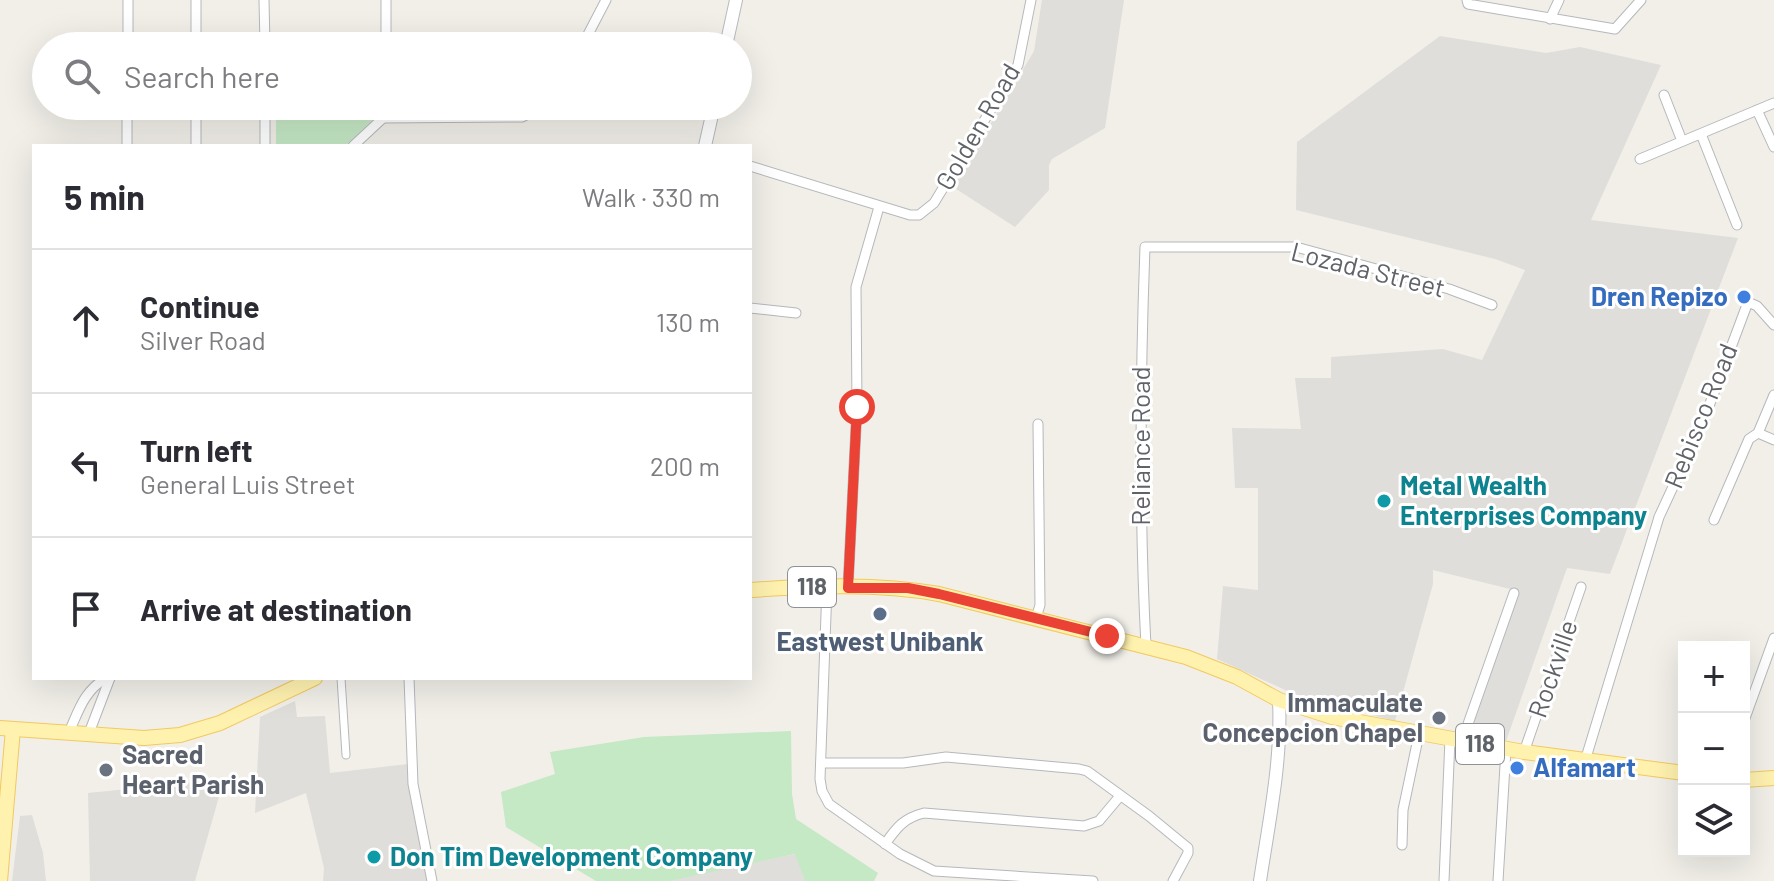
<!DOCTYPE html>
<html lang="en">
<head>
<meta charset="utf-8">
<style>
	:root { --surface:#fff; --page:#f7f7f7; --text:#2b2b33; --muted:#7c7c81; --line:#e1e1e2 }
	body { margin:0; font-family:Barlow,sans-serif; background:var(--page); color:var(--text) }
	.controls { position:absolute; right:24px; bottom:24px; display:grid; overflow:hidden; border-radius:0px; box-shadow:0 8px 32px #0002 }
	.controls button { width:72px; height:72px; display:grid; place-items:center; padding:0; border:0; border-bottom:2px solid var(--line); background:var(--surface); color:var(--text); font:40px sans-serif }
	.stop { position:absolute; width:24px; height:24px; margin:-18px; border:6px solid #ea4335; border-radius:50%; background:#fff }
	.stop.end { background:#ea4335; border-color:#fff; box-shadow:0 2px 8px #0008 }
	.list { margin:0; padding:0; list-style:none }
	h2 { display:flex; justify-content:space-between; align-items:center; height:104px; margin:0; padding:0 32px; font-size:34px }
	h2 small { font-size:26px; font-weight:400; color:var(--muted) }
	.list li { display:grid; grid-template-columns:52px 1fr auto; gap:24px; align-items:center; box-sizing:border-box; height:144px; padding:0 32px; border-top:2px solid var(--line) }
	.list b { display:block; font-size:30px; white-space:nowrap }
	.list p { margin:0; font-size:26px; white-space:nowrap; color:var(--muted) }
	.list em { font-size:26px; font-style:normal; color:var(--muted) }
	.icon { flex:none; width:44px; height:44px; fill:none; stroke:currentColor; stroke-width:2; stroke-linecap:round; stroke-linejoin:round }
	.map { position:relative; flex:none; width:1774px; height:881px; overflow:hidden }
	.search { position:absolute; background:var(--surface); box-shadow:0 8px 32px #0002; left:32px; top:32px; width:720px; height:88px; display:flex; align-items:center; gap:20px; box-sizing:border-box; padding:0 28px; border-radius:44px; color:var(--muted); font-size:30px }
	.panel { position:absolute; background:var(--surface); box-shadow:0 8px 32px #0002; left:32px; top:144px; width:720px; height:536px; border-radius:0px }
	.map>svg:first-child { display:block }
	.industrial { fill:#e0deda }
	.green { fill:#c5e8c5 }
	.lines { fill:none; stroke-linecap:round; stroke-linejoin:round }
	.pedestrian-casing { stroke:#b5b8bc; stroke-width:9 }
	.minor-casing { stroke:#b5b8bc; stroke-width:11 }
	.secondary-casing { stroke:#b6babf; stroke-width:14 }
	.primary-casing { stroke:#f2c960; stroke-width:16 }
	.pedestrian { stroke:#fff; stroke-width:7 }
	.minor { stroke:#fff; stroke-width:9 }
	.secondary { stroke:#fff; stroke-width:12 }
	.primary { stroke:#fff2af; stroke-width:14 }
	.route { stroke:#ea4335; stroke-width:10 }
	.shop-dot { fill:#3f7fe0; stroke:#fff; stroke-width:3 }
	.culture-dot { fill:#0f9aa8; stroke:#fff; stroke-width:3 }
	.service-dot { fill:#5c6f8a; stroke:#fff; stroke-width:3 }
	.worship-dot { fill:#6b7280; stroke:#fff; stroke-width:3 }
	.labels { text-anchor:middle; stroke-width:6; stroke-linejoin:round; paint-order:stroke }
	.shield { fill:#fff; stroke:#8f9295; stroke-width:2 }
	.shield-label { font-size:24px; font-weight:bold; fill:#5f6368 }
	.street-label { font-size:26px; fill:#5f6368; stroke:#fff }
	.shop-label { font-size:26px; font-weight:bold; fill:#366cbe; stroke:#fff; text-anchor:end }
	.culture-label { font-size:26px; font-weight:bold; fill:#0d838f; stroke:#fff; text-anchor:start }
	.service-label { font-size:26px; font-weight:bold; fill:#4e5e75; stroke:#fff }
	.worship-label { font-size:26px; font-weight:bold; fill:#5b616d; stroke:#fff; text-anchor:end }
</style>
</head>
<body>
<div class="map">
<svg width="1774" height="881" viewBox="0 0 1774 881">
	<rect width="100%" height="100%" fill="#f1efe8"/>
	<!-- industrial -->
	<g class="industrial">
		<path d="M1042,0H1124L1105,128L1052,159L1049,165V190L1015,227L953,187L1034,51Z"/>
		<path d="M1440,36L1546,53L1580,47L1661,65L1591,220L1738,238L1610,574L1567,568L1505,744L1467,739L1518,591L1433,570V584L1395,721L1294,694L1217,659L1223,586L1258,590V488H1235L1232,428L1301,429L1295,378H1331V357L1443,349L1482,360L1525,270L1495,259L1296,210L1297,142Z"/>
		<path d="M295,701L297,717L325,716L330,773L408,764L431,881H323L324,868L306,793L255,813L260,717Z"/>
		<path d="M224,779L195,881H90L88,793Z"/>
		<path d="M32,815L43,853L46,881H12L20,816Z"/>
		<path d="M796,854L805,881H669L671,879Z"/>
	</g>
	<!-- green -->
	<g class="green">
		<path d="M382,39V46H277V40Z"/>
		<path d="M276,106H382V111L345,146H276Z"/>
		<path d="M791,731L792,794L796,819L878,873L874,881H805L795,854L669,881H596L506,827L501,792L555,774L550,752L644,737Z"/>
	</g>
	<g class="lines">
		<defs>
			<path id="pedestrian" d="M341,678L346,755"/>
			<g id="minor">
				<path d="M264,0L265,46"/>
				<path d="M386,0V46"/>
				<path d="M1467,0L1468,4L1615,29L1641,0"/>
				<path d="M1550,19L1559,0"/>
				<path d="M128,46V0"/>
				<path d="M196,46V0"/>
				<path d="M582,46L606,0"/>
				<path d="M1664,95L1682,141"/>
				<path d="M265,106V146"/>
				<path d="M1757,110L1774,147"/>
				<path d="M383,118L522,117L544,106"/>
				<path d="M1701,134L1737,225"/>
				<path d="M127,146V106"/>
				<path d="M196,146V106"/>
				<path d="M353,146L383,118L384,106"/>
				<path d="M1640,159L1774,103"/>
				<path d="M750,166L910,215H919L934,203L1018,65L1031,0"/>
				<path d="M750,308L796,313"/>
				<path d="M1758,433L1774,440"/>
				<path d="M1714,520L1749,439L1758,433L1774,395"/>
				<path d="M827,587L820,779L822,791L829,804L900,854L934,871L1093,881"/>
				<path d="M848,588L857,407L856,287L879,207"/>
				<path d="M1036,618L1040,605L1038,424"/>
				<path d="M1146,646C1139,513 1140,380 1145,247H1296L1449,289L1492,305"/>
				<path d="M409,678L413,784L432,881"/>
				<path d="M1744,721L1774,638"/>
				<path d="M69,732C79,710 84,691 106,678"/>
				<path d="M89,733L110,678"/>
				<path d="M1462,741L1514,593"/>
				<path d="M1524,752L1581,587"/>
				<path d="M1585,761L1659,517L1703,422L1748,302L1757,306L1774,325"/>
				<path d="M821,763H903L946,757L1079,769L1087,771L1149,816L1188,848V853L1173,881"/>
				<path d="M885,844C897,827 904,818 924,813L1084,826L1099,821L1120,796"/>
				<path d="M1402,845L1403,810L1419,734"/>
				<path d="M1444,881L1450,739"/>
				<path d="M1498,881L1506,749"/>
			</g>
			<g id="secondary">
				<path d="M726,46L736,0"/>
				<path d="M705,146L714,106"/>
				<path d="M1260,881C1269,821 1282,761 1279,700"/>
			</g>
			<g id="primary">
				<path d="M750,590C812,586 877,583 939,594L1186,657L1237,677L1279,700L1332,717L1524,752L1684,773"/>
				<path d="M0,728L144,738L180,735L220,723L315,678"/>
				<path d="M1744,780L1774,778"/>
				<path d="M0,881L13,729"/>
			</g>
		</defs>
		<!-- pedestrian casing -->
		<use href="#pedestrian" class="pedestrian-casing"/>
		<!-- minor casing -->
		<use href="#minor" class="minor-casing"/>
		<!-- secondary casing -->
		<use href="#secondary" class="secondary-casing"/>
		<!-- primary casing -->
		<use href="#primary" class="primary-casing"/>
		<!-- pedestrian -->
		<use href="#pedestrian" class="pedestrian"/>
		<!-- minor -->
		<use href="#minor" class="minor"/>
		<!-- secondary -->
		<use href="#secondary" class="secondary"/>
		<!-- primary -->
		<use href="#primary" class="primary"/>
	</g>
	<g class="lines">
		<!-- route -->
		<path class="route" d="M857,407L848,588H908L939,594L1107,636"/>
	</g>
	<!-- markers -->
	<g class="shop-dot">
		<circle cx="1744" cy="297" r="8"/>
		<circle cx="1517" cy="768" r="8"/>
	</g>
	<g class="culture-dot">
		<circle cx="1384" cy="501" r="8"/>
		<circle cx="374" cy="857" r="8"/>
	</g>
	<circle class="service-dot" cx="880" cy="614" r="8"/>
	<g class="worship-dot">
		<circle cx="1439" cy="718" r="8"/>
		<circle cx="106" cy="770" r="8"/>
	</g>
	<g class="labels">
		<!-- shield labels -->
		<g class="shield">
			<rect x="788" y="567" width="48" height="40" rx="6"/>
			<rect x="1456" y="724" width="48" height="40" rx="6"/>
		</g>
		<g class="shield-label">
			<text x="812" y="595">118</text>
			<text x="1480" y="752">118</text>
		</g>
		<!-- street labels -->
		<g class="street-label">
			<text transform="translate(978 127) rotate(-60)" y="9">Golden Road</text>
			<text transform="translate(1368 270) rotate(14)" y="9">Lozada Street</text>
			<text transform="translate(1701 416) rotate(-68)" y="9">Rebisco Road</text>
			<text transform="translate(1141 446) rotate(-90)" y="9">Reliance Road</text>
			<text transform="translate(1553 669) rotate(-71)" y="9">Rockville</text>
		</g>
		<!-- shop labels -->
		<g class="shop-label">
			<text x="1728" y="306">Dren Repizo</text>
			<text x="1533" y="777" text-anchor="start">Alfamart</text>
		</g>
		<!-- culture labels -->
		<g class="culture-label">
			<text x="1400" y="495">Metal Wealth<tspan x="1400" dy="30">Enterprises Company</tspan></text>
			<text x="390" y="866">Don Tim Development Company</text>
		</g>
		<!-- service labels -->
		<g class="service-label">
			<text x="880" y="651">Eastwest Unibank</text>
		</g>
		<!-- worship labels -->
		<g class="worship-label">
			<text x="1423" y="712">Immaculate<tspan x="1423" dy="30">Concepcion Chapel</tspan></text>
			<text x="122" y="764" text-anchor="start">Sacred<tspan x="122" dy="30">Heart Parish</tspan></text>
		</g>
	</g>
</svg>
<div class="controls">
<button>+</button>
<button>−</button>
<button><svg class="icon" aria-label="layers" viewBox="0 0 24 24"><path d="M12 4l9 5-9 5-9-5zM3 14l9 5 9-5"/></svg></button>
</div>
<div class="stop" style="left:857px;top:407px"></div>
<div class="stop end" style="left:1107px;top:636px"></div>
<div class="search"><svg class="icon" aria-label="search" viewBox="0 0 24 24"><circle cx="10" cy="10" r="6"/><path d="M15 15l6 6"/></svg>Search here</div>
<section class="panel">
<h2>5 min<small>Walk · 330 m</small></h2>
<ul class="list">
<li><svg class="icon" aria-label="ahead" viewBox="0 0 24 24"><path d="M12 20V5M6 11l6-6 6 6"/></svg><div><b>Continue</b><p>Silver Road</p></div><em>130 m</em></li>
<li><svg class="icon" aria-label="left" viewBox="0 0 24 24"><path d="M17 20v-9H6M10 6l-5 5 5 5"/></svg><div><b>Turn left</b><p>General Luis Street</p></div><em>200 m</em></li>
<li><svg class="icon" aria-label="arrive" viewBox="0 0 24 24"><path d="M6 21V4h12l-3 4 3 4H6"/></svg><div><b>Arrive at destination</b></div></li>
</ul>
</section>
</div>
</body>
</html>
